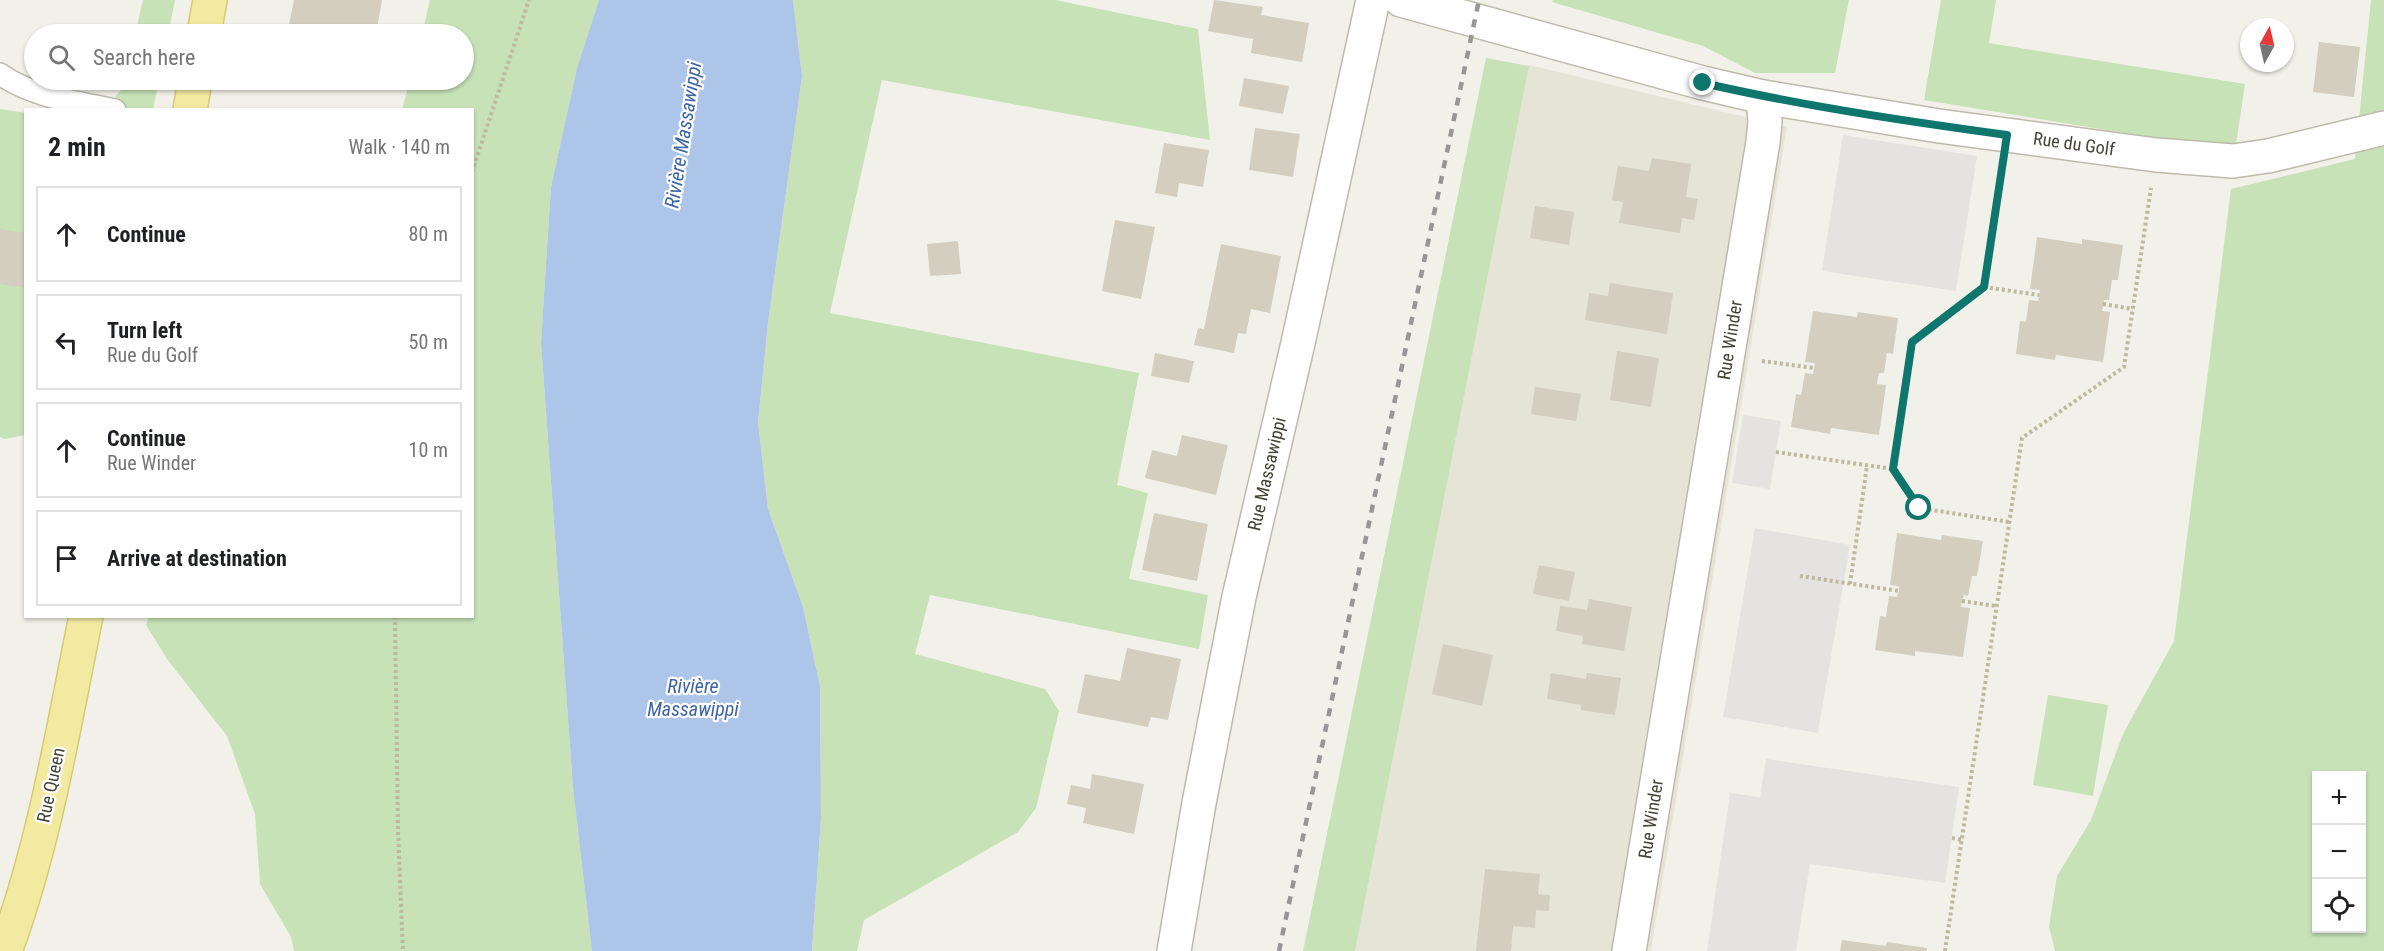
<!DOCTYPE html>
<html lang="en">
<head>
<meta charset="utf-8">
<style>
	:root { --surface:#fff; --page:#f6f6f6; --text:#202124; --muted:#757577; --line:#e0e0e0 }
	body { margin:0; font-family:"Roboto Condensed",sans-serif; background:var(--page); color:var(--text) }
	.controls { position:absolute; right:18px; bottom:18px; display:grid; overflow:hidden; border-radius:0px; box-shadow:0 2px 4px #0004 }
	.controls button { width:54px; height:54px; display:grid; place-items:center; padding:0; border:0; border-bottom:2px solid var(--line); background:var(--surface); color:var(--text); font:30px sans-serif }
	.compass { position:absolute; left:2240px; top:18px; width:54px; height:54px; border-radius:50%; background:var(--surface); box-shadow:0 2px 4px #0004; rotate:8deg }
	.stop { position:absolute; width:18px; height:18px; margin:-14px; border:4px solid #0f766e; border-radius:50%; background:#fff }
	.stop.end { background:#0f766e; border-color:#fff; box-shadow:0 2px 6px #0008 }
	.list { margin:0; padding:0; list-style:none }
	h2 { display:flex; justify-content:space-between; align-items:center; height:78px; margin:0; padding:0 24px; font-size:26px }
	h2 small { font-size:20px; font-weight:400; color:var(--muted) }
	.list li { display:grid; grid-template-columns:39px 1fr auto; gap:18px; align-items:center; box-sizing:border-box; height:96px; margin:0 12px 12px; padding:0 12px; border:2px solid var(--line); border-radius:0px }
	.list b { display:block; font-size:22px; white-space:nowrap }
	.list p { margin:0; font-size:20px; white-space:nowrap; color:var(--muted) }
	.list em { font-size:20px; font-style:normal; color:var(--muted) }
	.icon { flex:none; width:33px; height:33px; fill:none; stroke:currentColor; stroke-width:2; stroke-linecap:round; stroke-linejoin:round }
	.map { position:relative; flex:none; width:2384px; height:951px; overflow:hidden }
	.search { position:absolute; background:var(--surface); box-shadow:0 2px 4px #0004; left:24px; top:24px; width:450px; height:66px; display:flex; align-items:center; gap:15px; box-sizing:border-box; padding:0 21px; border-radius:33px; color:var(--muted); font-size:22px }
	.panel { position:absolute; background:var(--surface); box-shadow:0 2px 4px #0004; left:24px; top:108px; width:450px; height:510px; border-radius:0px }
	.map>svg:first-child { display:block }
	.residential { fill:#e6e4d7 }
	.green { fill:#c6e2b6; fill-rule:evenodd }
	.parking { fill:#e4e3e0 }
	.water { fill:#acc5e8 }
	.building { fill:#d3cebf }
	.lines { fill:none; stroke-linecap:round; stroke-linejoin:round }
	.service-casing { stroke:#bdbaac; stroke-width:24 }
	.minor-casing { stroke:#bdbaac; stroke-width:36 }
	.tertiary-casing { stroke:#bdbaac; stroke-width:36 }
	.primary-casing { stroke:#d6ca73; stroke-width:36 }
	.path { stroke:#bdb89f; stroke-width:4; stroke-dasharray:3 3; stroke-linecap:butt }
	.service { stroke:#fff; stroke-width:21 }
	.minor { stroke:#fff; stroke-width:33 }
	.tertiary { stroke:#fff; stroke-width:33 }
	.primary { stroke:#f3eaa1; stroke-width:33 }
	.rail { stroke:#969696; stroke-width:4.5; stroke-dasharray:8 8; stroke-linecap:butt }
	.route { stroke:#0f766e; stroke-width:8 }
	.labels { text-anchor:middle; stroke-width:4.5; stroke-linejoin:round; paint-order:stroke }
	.street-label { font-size:18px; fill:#454238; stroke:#fff }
	.water-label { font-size:20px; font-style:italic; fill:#3d66a5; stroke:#fff }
</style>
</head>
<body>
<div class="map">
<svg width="2384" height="951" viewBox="0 0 2384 951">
	<rect width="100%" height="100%" fill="#f2f1e9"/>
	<!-- residential -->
	<path class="residential" d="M1529,65L1787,127L1651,951H1355Z"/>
	<!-- green -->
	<g class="green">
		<path d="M143,0H175L168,34H135Z"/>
		<path d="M430,0H599L577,68L551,187L541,342L573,788L592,951H294L291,937L260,884L255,814L227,736L167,659L146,625L149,616H472V110L402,109L410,80H464V34H422Z"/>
		<path d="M793,0H1055L1198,29L1210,140L882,80L830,313L1139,373L1117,485L1148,493L1129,579L1208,595L1199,649L930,595L915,654L1045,689L1059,711L1036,808L1018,832L864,920L857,951H812L821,818L820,686L803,607L768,509L758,423L768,323L802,76Z"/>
		<path d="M1553,0H1849L1835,73H1755L1703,46L1552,2Z"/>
		<path d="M1941,0H1996L1989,43L2245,84L2235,151L1924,100Z"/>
		<path d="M2371,0H2384V951H2055L2049,927L2057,876L2091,820L2123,734L2174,641L2231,189L2355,159ZM2316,776H2362V928H2316Z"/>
		<path d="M1486,58L1529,66L1355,951H1303Z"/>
		<path d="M125,80H159L153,109L103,110L123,88Z"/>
		<path d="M0,109L26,113L25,435L5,439L0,437Z"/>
		<path d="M2048,695L2108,705L2093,796L2033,785Z"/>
	</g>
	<!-- parking -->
	<g class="parking">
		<path d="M1843,135L1977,156L1956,291L1822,271Z"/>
		<path d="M1743,415L1781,421L1770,489L1732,483Z"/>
		<path d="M1755,528L1850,545L1818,733L1723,717Z"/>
		<path d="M1766,759L1959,787L1945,883L1810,864L1796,951H1707L1730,793L1760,797Z"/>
	</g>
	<!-- water -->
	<path class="water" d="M599,0H793L802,76L768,323L758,423L768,509L803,607L820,686L821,818L812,951H592L573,788L541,342L551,187L577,68Z"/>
	<!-- building -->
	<g class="building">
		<path d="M294,0H382L376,34H287Z"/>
		<path d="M1214,0L1263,7L1261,15L1309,23L1302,62L1251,53L1253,39L1208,31Z"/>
		<path d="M2319,42L2360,47L2354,97L2313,92Z"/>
		<path d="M1244,78L1289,86L1283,114L1239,106Z"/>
		<path d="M1255,128L1300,134L1293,177L1249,170Z"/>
		<path d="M1164,143L1209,150L1203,187L1179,183L1177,197L1155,193Z"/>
		<path d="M1652,158L1691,164L1686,197L1698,199L1694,220L1682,218L1680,233L1619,223L1623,202L1612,200L1618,166L1649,171Z"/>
		<path d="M1535,206L1574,212L1569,245L1530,238Z"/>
		<path d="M1115,220L1155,227L1141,299L1102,291Z"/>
		<path d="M0,229L26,233V288L0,284Z"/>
		<path d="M2037,237L2082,244V239L2123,245L2118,280H2112L2109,300H2104L2102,311L2110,312L2103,362L2056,355L2055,360L2016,354L2020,321L2026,322L2029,300L2038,301L2040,290L2030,289Z"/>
		<path d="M958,241L961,274L930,276L927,244Z"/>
		<path d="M1221,244L1281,256L1270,313L1251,309L1246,334L1238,333L1234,353L1194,345L1198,328L1204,329Z"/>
		<path d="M1610,283L1673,293L1667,334L1585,320L1589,293L1608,296Z"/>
		<path d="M1813,311L1857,317L1858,312L1898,318L1893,354L1887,353L1884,373H1879L1877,384L1886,385L1879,435L1831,428L1830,434L1791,427L1796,394L1801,395L1805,373L1813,374L1814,368L1815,363L1805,362Z"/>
		<path d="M1617,351L1659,358L1651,407L1610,400Z"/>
		<path d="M1155,353L1194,361L1189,383L1151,376Z"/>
		<path d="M1535,387L1581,394L1576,421L1531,414Z"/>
		<path d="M1182,435L1228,445L1216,495L1145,478L1152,450L1177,456Z"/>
		<path d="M1154,513L1208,524L1197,581L1142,570Z"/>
		<path d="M1897,533L1941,540L1942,535L1983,541L1977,576H1972L1968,596L1964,595L1962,601L1961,607L1970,608L1963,657L1915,651V656L1875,650L1880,616L1886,617L1889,596L1897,597L1899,591V586L1890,585Z"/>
		<path d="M1539,565L1575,572L1569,601L1533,594Z"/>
		<path d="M1589,599L1632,607L1624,651L1582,644L1583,636L1556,631L1560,606L1587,610Z"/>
		<path d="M1443,644L1493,655L1482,706L1432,694Z"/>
		<path d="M1127,648L1181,659L1168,720L1151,717L1148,727L1077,713L1085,674L1120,681Z"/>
		<path d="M1551,673L1586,679L1587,673L1621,678L1615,715L1581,710V705L1547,699Z"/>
		<path d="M1092,774L1144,784L1134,834L1083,823L1086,808L1067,804L1071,785L1090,789Z"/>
		<path d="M1485,869L1540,874L1538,894L1550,895L1549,911L1536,910L1535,928L1513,926L1511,951H1476Z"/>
		<path d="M1842,940L1886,946L1887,942L1927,948V951H1840Z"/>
	</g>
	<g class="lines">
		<defs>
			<path id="service" d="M0,74C34,98 75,101 115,110"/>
			<g id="minor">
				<path d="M1763,97L1939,126L2156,155L2233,161L2268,156L2384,128"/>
				<path d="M1174,951L1199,803L1239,597L1298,343L1373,0"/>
			</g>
			<path id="tertiary" d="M1401,0L1703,83L1763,97L1765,122L1763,142L1629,951"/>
			<g id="primary">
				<path d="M204,34L210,0"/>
				<path d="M190,110L195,80"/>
				<path d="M5,951C45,843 63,729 86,616"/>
			</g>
		</defs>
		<!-- service casing -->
		<use href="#service" class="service-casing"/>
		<!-- minor casing -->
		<use href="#minor" class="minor-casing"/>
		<!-- tertiary casing -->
		<use href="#tertiary" class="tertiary-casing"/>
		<!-- primary casing -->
		<use href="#primary" class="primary-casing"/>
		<!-- path -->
		<g class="path">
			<path d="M2002,168L1984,287L1912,342L1893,469L1919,508L2009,522"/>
			<path d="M472,172L529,0"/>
			<path d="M1984,287L2039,295"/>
			<path d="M2103,304L2133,309"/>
			<path d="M1762,361L1814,368"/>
			<path d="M1776,452L1893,469"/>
			<path d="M1800,576L1899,591"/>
			<path d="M1850,584L1867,466"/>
			<path d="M1962,601L1996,606"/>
			<path d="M395,616L398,831L403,951"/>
			<path d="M1952,838L1962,840"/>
			<path d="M1945,951L2022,438L2124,367L2151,188"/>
		</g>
		<!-- service -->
		<use href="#service" class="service"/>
		<!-- minor -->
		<use href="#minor" class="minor"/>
		<!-- tertiary -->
		<use href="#tertiary" class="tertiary"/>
		<!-- primary -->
		<use href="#primary" class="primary"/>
		<!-- rail -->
		<path class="rail" d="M1279,951L1479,0"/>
	</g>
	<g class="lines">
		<!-- route -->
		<path class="route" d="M1703,83C1803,106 1905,121 2007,135L1984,287L1912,342L1893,469L1919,508"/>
	</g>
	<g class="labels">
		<!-- street labels -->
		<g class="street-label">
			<text transform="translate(2074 144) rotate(8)" y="6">Rue du Golf</text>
			<text transform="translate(1730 340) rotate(-81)" y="6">Rue Winder</text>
			<text transform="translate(1267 474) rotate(-77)" y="6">Rue Massawippi</text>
			<text transform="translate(51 785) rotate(-78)" y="6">Rue Queen</text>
			<text transform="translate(1651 819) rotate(-81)" y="6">Rue Winder</text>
		</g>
		<!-- water labels -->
		<g class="water-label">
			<text transform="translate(683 135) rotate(-81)" y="7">Rivière Massawippi</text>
			<text x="693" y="693">Rivière<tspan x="693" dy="23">Massawippi</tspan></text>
		</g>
	</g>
</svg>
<div class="controls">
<button>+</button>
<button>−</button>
<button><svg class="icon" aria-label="locate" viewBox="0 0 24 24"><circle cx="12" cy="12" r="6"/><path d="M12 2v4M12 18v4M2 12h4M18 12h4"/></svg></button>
</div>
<svg class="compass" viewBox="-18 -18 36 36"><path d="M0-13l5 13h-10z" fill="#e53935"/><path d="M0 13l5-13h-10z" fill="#757577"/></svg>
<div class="stop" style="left:1919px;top:508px"></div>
<div class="stop end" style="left:1703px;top:83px"></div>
<div class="search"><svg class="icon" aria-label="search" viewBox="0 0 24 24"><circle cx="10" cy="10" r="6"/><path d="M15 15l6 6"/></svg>Search here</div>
<section class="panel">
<h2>2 min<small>Walk · 140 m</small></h2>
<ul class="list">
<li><svg class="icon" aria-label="ahead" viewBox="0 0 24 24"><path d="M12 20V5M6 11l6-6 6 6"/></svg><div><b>Continue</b></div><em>80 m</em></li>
<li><svg class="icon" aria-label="left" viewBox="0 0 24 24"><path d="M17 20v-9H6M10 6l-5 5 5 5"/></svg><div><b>Turn left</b><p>Rue du Golf</p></div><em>50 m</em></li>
<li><svg class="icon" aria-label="ahead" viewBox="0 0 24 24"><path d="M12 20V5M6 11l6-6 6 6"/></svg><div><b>Continue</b><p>Rue Winder</p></div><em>10 m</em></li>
<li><svg class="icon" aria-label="arrive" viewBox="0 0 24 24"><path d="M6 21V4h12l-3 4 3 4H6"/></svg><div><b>Arrive at destination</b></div></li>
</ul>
</section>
</div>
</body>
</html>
